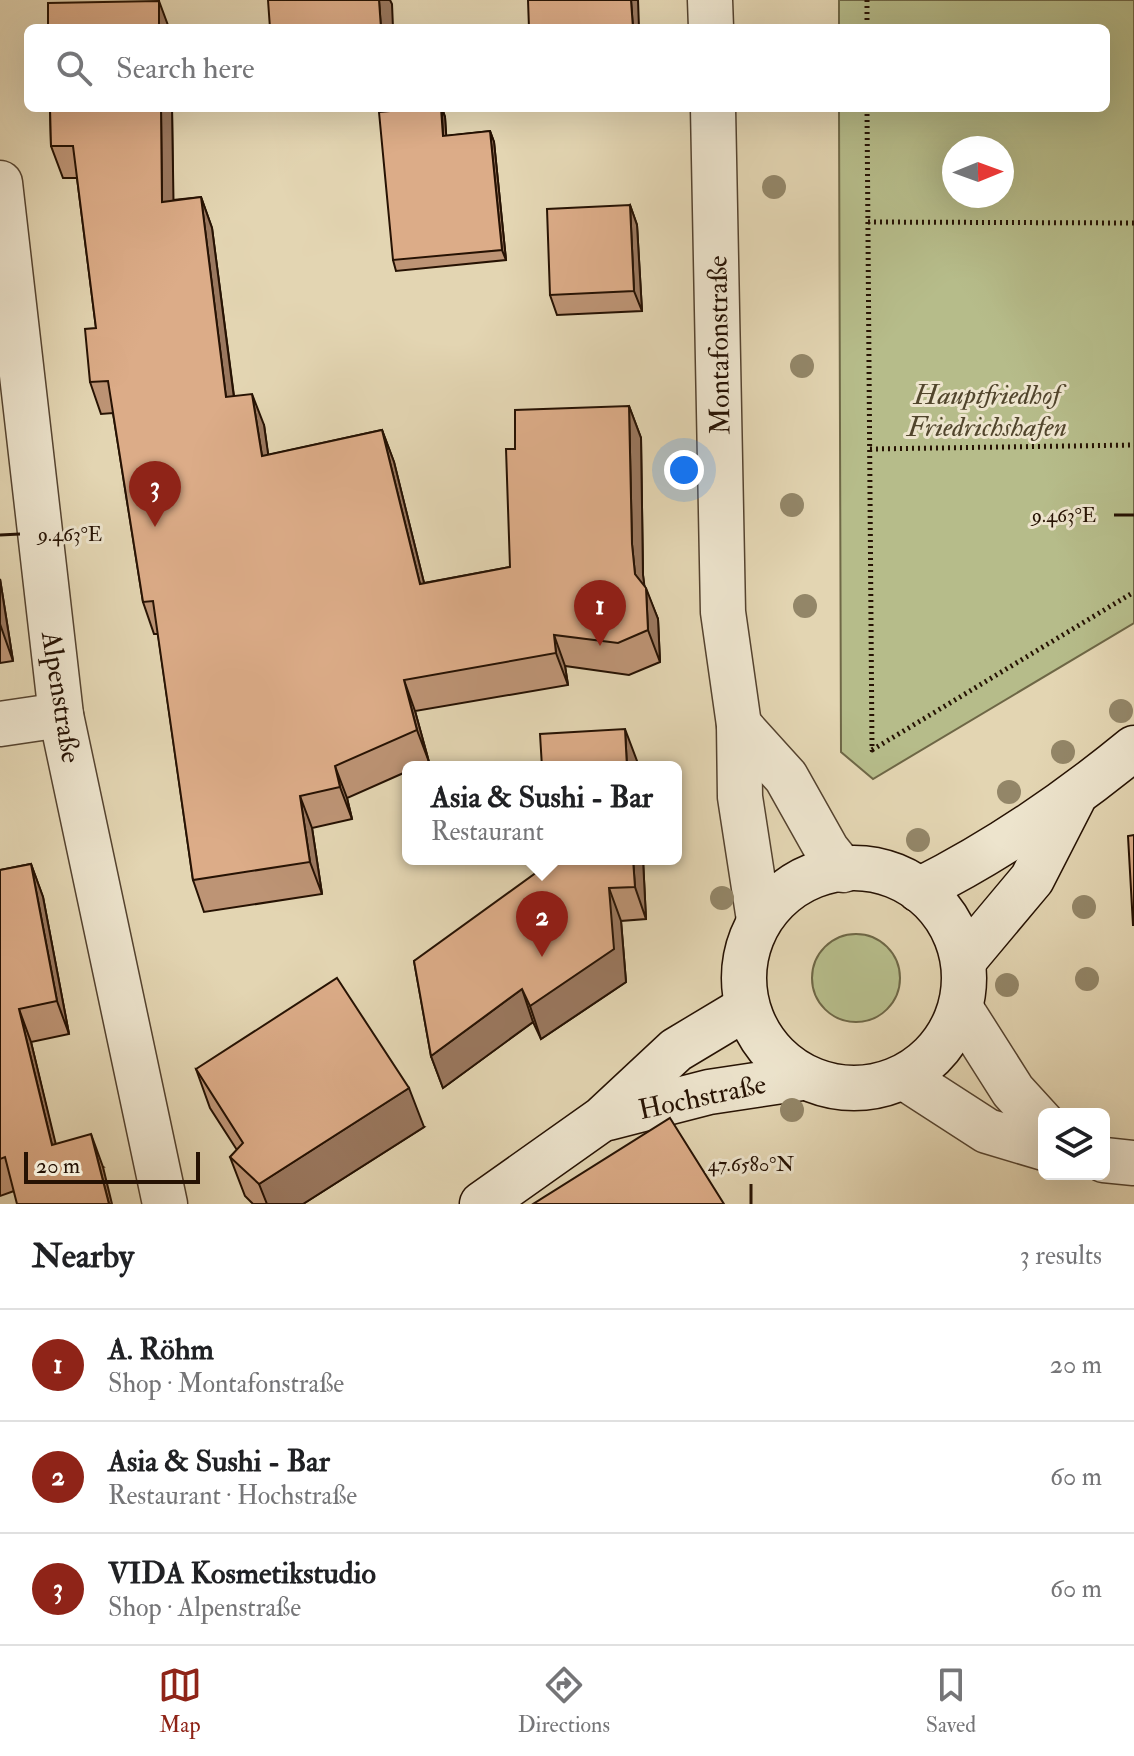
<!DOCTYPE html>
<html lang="en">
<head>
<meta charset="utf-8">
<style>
	:root { --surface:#fff; --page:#f6f6f6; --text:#202124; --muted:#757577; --line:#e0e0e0; --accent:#8f2418 }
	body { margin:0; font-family:"IM FELL Double Pica",serif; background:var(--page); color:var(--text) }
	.controls { position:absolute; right:24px; bottom:24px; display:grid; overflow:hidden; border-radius:12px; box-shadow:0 8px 32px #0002 }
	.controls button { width:72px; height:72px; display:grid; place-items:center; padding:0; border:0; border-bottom:2px solid var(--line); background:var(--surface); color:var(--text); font:40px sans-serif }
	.compass { position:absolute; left:942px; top:136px; width:72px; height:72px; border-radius:50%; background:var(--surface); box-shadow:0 8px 32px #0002; rotate:89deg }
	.scale { position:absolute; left:24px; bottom:20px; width:176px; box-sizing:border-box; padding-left:8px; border:4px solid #261203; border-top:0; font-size:22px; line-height:28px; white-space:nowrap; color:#261203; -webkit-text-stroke:6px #ede4cd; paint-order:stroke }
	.you { position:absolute; left:684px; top:470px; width:28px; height:28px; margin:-20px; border:6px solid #fff; border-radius:50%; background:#1a73e8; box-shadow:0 0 0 12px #1a73e833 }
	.badge { display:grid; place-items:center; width:52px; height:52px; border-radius:50%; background:var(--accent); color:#fff; font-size:26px; font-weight:700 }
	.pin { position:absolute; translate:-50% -66px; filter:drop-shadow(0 2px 4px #0008) }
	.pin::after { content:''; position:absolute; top:42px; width:28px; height:24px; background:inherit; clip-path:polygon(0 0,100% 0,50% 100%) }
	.popup { position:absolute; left:402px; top:761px; width:280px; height:104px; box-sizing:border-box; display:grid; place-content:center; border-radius:12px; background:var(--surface); filter:drop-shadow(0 2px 6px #0005); font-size:26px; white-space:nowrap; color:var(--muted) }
	.popup b { font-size:30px; color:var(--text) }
	.popup::after { content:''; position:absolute; left:50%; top:100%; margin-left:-16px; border:16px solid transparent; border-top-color:var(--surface) }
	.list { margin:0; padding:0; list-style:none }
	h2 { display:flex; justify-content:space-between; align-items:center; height:104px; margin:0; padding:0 32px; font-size:34px }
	h2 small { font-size:26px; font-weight:400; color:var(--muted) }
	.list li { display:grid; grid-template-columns:52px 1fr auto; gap:24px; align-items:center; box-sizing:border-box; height:112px; padding:0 32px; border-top:2px solid var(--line) }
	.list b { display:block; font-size:30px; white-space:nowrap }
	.list p { margin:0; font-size:26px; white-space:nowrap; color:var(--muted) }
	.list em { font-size:26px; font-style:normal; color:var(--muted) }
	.icon { flex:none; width:44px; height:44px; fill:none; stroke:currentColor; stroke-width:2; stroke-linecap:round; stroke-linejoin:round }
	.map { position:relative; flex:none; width:1134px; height:1204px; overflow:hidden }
	.search { position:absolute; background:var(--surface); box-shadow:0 8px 32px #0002; left:24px; right:24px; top:24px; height:88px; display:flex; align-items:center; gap:20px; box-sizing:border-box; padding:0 28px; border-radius:12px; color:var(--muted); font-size:30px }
	.sheet { height:440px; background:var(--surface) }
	nav { display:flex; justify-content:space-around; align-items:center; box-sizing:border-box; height:112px; border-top:2px solid var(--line); background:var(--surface); font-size:22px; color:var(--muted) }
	nav a { display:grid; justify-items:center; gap:4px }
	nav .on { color:var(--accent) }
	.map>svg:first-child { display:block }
	.green { fill:#b6bc8a; stroke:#6e6746; stroke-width:2; fill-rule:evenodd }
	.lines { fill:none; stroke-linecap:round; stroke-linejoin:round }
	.street-casing { stroke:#55432f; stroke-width:47 }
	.secondary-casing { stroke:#261203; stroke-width:47 }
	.path { stroke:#261203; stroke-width:5; stroke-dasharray:2 4; stroke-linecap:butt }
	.street { stroke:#ede4cd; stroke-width:44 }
	.secondary { stroke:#ede4cd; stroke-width:44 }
	.tree { fill:#938668 }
	.wall { fill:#bd9475; stroke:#261203; stroke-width:2 }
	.shaded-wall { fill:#9a785f; stroke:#261203; stroke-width:2 }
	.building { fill:#dcac88; stroke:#261203; stroke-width:2 }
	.ticks { fill:none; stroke:#261203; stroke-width:3 }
	.labels { text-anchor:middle; stroke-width:6; stroke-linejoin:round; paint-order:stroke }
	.street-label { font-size:28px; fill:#261203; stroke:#ede4cd }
	.park-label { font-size:28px; font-style:italic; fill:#51452c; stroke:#ede4cd }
	.ticks-label { font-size:20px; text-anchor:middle; fill:#261203; stroke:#ede4cd; stroke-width:6; stroke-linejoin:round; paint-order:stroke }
</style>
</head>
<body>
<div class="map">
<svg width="1134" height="1204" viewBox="0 0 1134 1204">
	<rect width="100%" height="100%" fill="#e3d5b2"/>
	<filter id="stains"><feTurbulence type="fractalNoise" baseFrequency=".0025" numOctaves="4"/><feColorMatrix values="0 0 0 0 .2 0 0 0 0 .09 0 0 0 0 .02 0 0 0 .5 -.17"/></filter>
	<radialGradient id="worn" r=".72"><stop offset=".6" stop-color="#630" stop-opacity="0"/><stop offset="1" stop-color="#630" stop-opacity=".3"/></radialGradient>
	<!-- green -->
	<g class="green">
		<path d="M839,0H1134V623L873,779L841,752L839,108H1106V28H839ZM954,148H1002V196H954Z"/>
		<circle cx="856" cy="978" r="44"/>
	</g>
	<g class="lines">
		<defs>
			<g id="street">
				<path d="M710,0L711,28"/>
				<path d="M713,108L723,612L739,725L740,797L759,920"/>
				<path d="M0,183L61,715L165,1204"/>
				<path d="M0,724L61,715"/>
				<path d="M739,725L786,777L827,850L843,870"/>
				<path d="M961,1009L1013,1091L1044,1125"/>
				<path d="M905,1078L987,1131L1044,1148"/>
				<path d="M1104,1160L1134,1163"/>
			</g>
			<g id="secondary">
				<circle cx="854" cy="978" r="110"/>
				<path d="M919,890C997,851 1067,803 1134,748"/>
				<path d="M965,959L1032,879L1073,799"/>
				<path d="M608,1118L709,1092L802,1078"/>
				<path d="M482,1204L602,1119L676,1050L746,1008"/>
			</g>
		</defs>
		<!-- street casing -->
		<use href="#street" class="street-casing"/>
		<!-- secondary casing -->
		<use href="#secondary" class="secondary-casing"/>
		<!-- path -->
		<g class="path">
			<path d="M867,0V28"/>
			<path d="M867,108L872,750L1134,592"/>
			<path d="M868,222L1134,223"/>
			<path d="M870,449L1134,445"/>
		</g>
		<!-- street -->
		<use href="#street" class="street"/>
		<!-- secondary -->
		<use href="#secondary" class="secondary"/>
	</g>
	<!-- trees -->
	<g class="tree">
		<circle cx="774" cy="187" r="12"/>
		<circle cx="802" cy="366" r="12"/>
		<circle cx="792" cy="505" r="12"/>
		<circle cx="805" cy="606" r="12"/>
		<circle cx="1121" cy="711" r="12"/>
		<circle cx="1063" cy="752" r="12"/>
		<circle cx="1009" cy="792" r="12"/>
		<circle cx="918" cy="840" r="12"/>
		<circle cx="722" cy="898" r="12"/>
		<circle cx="1084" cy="907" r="12"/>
		<circle cx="1087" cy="979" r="12"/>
		<circle cx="1007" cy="985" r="12"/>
		<circle cx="792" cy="1110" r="12"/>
	</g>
	<!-- wall -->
	<g class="wall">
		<path d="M50,108H172L173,200L201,197L212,228L234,396L264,425L268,455L382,430L394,462L424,583L510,567L515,449L629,406L641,438L643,575L644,585L658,619L660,662L629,675L565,666L568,685L415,711L429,762L418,767H408V771L347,798L352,819L312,828L322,894L204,912L193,880L158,634H154L143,602L113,413L101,414L90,382L96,328L77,178H63L51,146Z"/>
		<path d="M442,108L445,117L446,136L490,131L494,142L506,260L396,271L393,260Z"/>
		<path d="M630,205L637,225L642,311L557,315L550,295Z"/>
		<path d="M0,579L13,661L0,663Z"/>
		<path d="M643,859L646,919L621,921L626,982L541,1039L533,1022L443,1088L431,1056L414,961Z"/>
		<path d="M31,864L43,897L69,1034L31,1042L55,1144L103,1167L14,1191L0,1196V870Z"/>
		<path d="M196,1069L424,1127L303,1204H253L245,1196L230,1157L237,1150L210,1108Z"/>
	</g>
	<!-- shaded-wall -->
	<g class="shaded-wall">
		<path d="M379,0H390L392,4L393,28H381Z"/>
		<path d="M631,0H638L639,28H633Z"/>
		<path d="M159,1L169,28H159Z"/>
		<path d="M161,108H172L174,233L162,202Z"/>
		<path d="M442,108L445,117L447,147L443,136Z"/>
		<path d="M490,131L494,142L506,260L502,250Z"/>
		<path d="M201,197L212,228L238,429L226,397Z"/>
		<path d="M630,205L637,225L642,311L634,291Z"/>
		<path d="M252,394L264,425L273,488L262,456Z"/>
		<path d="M629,406L641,438L643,575L647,606L635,574L632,544Z"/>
		<path d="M382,430L394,462L432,615L420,584Z"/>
		<path d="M0,579L13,661L0,624Z"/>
		<path d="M646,588L658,619L660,662L648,630Z"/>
		<path d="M554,635L565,666L568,685L556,653Z"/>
		<path d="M404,680L415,711L429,762L417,730Z"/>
		<path d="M625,729L637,761V767H627Z"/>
		<path d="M335,766L347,798L352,819L340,787Z"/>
		<path d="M300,796L312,828L322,894L310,862Z"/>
		<path d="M633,859H643L646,919L635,887Z"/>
		<path d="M31,864L43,897L69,1034L57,1001Z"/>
		<path d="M609,888L621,921L626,982L541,1039L530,1006Z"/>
		<path d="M522,989L533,1022L443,1088L431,1056Z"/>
		<path d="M19,1009L31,1042L64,1178L52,1145Z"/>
		<path d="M409,1088L424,1127L303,1204H267L259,1184Z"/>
		<path d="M91,1134L103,1167L112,1204H109Z"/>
	</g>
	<!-- building -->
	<g class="building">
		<path d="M268,0H379L381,28H270Z"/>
		<path d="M528,0H631L633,28H529Z"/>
		<path d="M159,1V28H48V3Z"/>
		<path d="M50,108H161L162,202L201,197L226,397L252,394L262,456L382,430L420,584L510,567L506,449H515V410L629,406L632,544L635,574L646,588L648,630L618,643L554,635L556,653L404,680L417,730L335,766L340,787L300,796L310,862L193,880L153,601L143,602L108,381L90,382L85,329L96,328L73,146H51Z"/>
		<path d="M424,108H441L443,136L490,131L502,250L393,260L379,112Z"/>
		<path d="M630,205L634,291L550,295L547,209Z"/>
		<path d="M625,729L627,767H542L540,734Z"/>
		<path d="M1134,835V925H1133L1128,836Z"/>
		<path d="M547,859H633L635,887L609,888L614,949L530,1006L522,989L431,1056L414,961L548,864Z"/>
		<path d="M31,864L57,1001L19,1009L52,1145L91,1134L109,1204H17L5,1157L0,1159V870Z"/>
		<path d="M337,978L409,1088L259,1184L230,1157L243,1143L196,1069Z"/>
		<path d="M670,1118L724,1204H533Z"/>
	</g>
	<!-- ticks -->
	<path class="ticks" d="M1114,515H1134M0,535L20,534M751,1184V1204"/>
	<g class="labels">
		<!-- street labels -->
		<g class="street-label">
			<text transform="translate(718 345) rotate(-91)" y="10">Montafonstraße</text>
			<text transform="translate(62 697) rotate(81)" y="10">Alpenstraße</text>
			<text transform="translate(702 1096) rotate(-12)" y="10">Hochstraße</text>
		</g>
		<!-- park labels -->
		<g class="park-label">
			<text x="987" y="404">Hauptfriedhof<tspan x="987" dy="32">Friedrichshafen</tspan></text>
		</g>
	</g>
	<g class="ticks-label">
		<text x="1064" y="522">9.463°E</text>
		<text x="70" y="541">9.463°E</text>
		<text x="751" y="1171">47.6580°N</text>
	</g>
	<rect width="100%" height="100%" filter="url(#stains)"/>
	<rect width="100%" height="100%" fill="url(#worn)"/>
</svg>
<div class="controls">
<button><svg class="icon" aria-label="layers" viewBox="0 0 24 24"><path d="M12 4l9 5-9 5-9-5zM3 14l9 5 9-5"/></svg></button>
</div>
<svg class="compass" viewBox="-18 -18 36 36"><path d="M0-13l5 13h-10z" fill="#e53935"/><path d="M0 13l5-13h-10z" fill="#757577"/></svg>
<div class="scale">20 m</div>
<div class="you"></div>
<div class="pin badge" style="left:600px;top:646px">1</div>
<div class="pin badge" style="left:542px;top:957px">2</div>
<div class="popup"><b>Asia &amp; Sushi - Bar</b>Restaurant</div>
<div class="pin badge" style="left:155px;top:527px">3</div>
<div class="search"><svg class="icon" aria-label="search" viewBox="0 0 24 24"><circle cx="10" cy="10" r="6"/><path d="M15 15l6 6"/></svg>Search here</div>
</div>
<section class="sheet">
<h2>Nearby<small>3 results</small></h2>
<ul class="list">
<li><span class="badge">1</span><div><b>A. Röhm</b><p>Shop · Montafonstraße</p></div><em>20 m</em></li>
<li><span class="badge">2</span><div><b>Asia &amp; Sushi - Bar</b><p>Restaurant · Hochstraße</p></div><em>60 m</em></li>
<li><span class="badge">3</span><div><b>VIDA Kosmetikstudio</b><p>Shop · Alpenstraße</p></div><em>60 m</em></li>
</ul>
</section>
<nav>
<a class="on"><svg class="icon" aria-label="map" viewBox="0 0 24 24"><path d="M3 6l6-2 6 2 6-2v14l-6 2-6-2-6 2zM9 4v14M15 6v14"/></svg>Map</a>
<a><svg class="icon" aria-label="directions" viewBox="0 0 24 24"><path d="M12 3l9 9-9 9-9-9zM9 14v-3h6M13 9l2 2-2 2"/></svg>Directions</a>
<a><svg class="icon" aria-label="saved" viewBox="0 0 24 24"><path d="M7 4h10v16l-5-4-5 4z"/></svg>Saved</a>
</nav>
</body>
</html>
